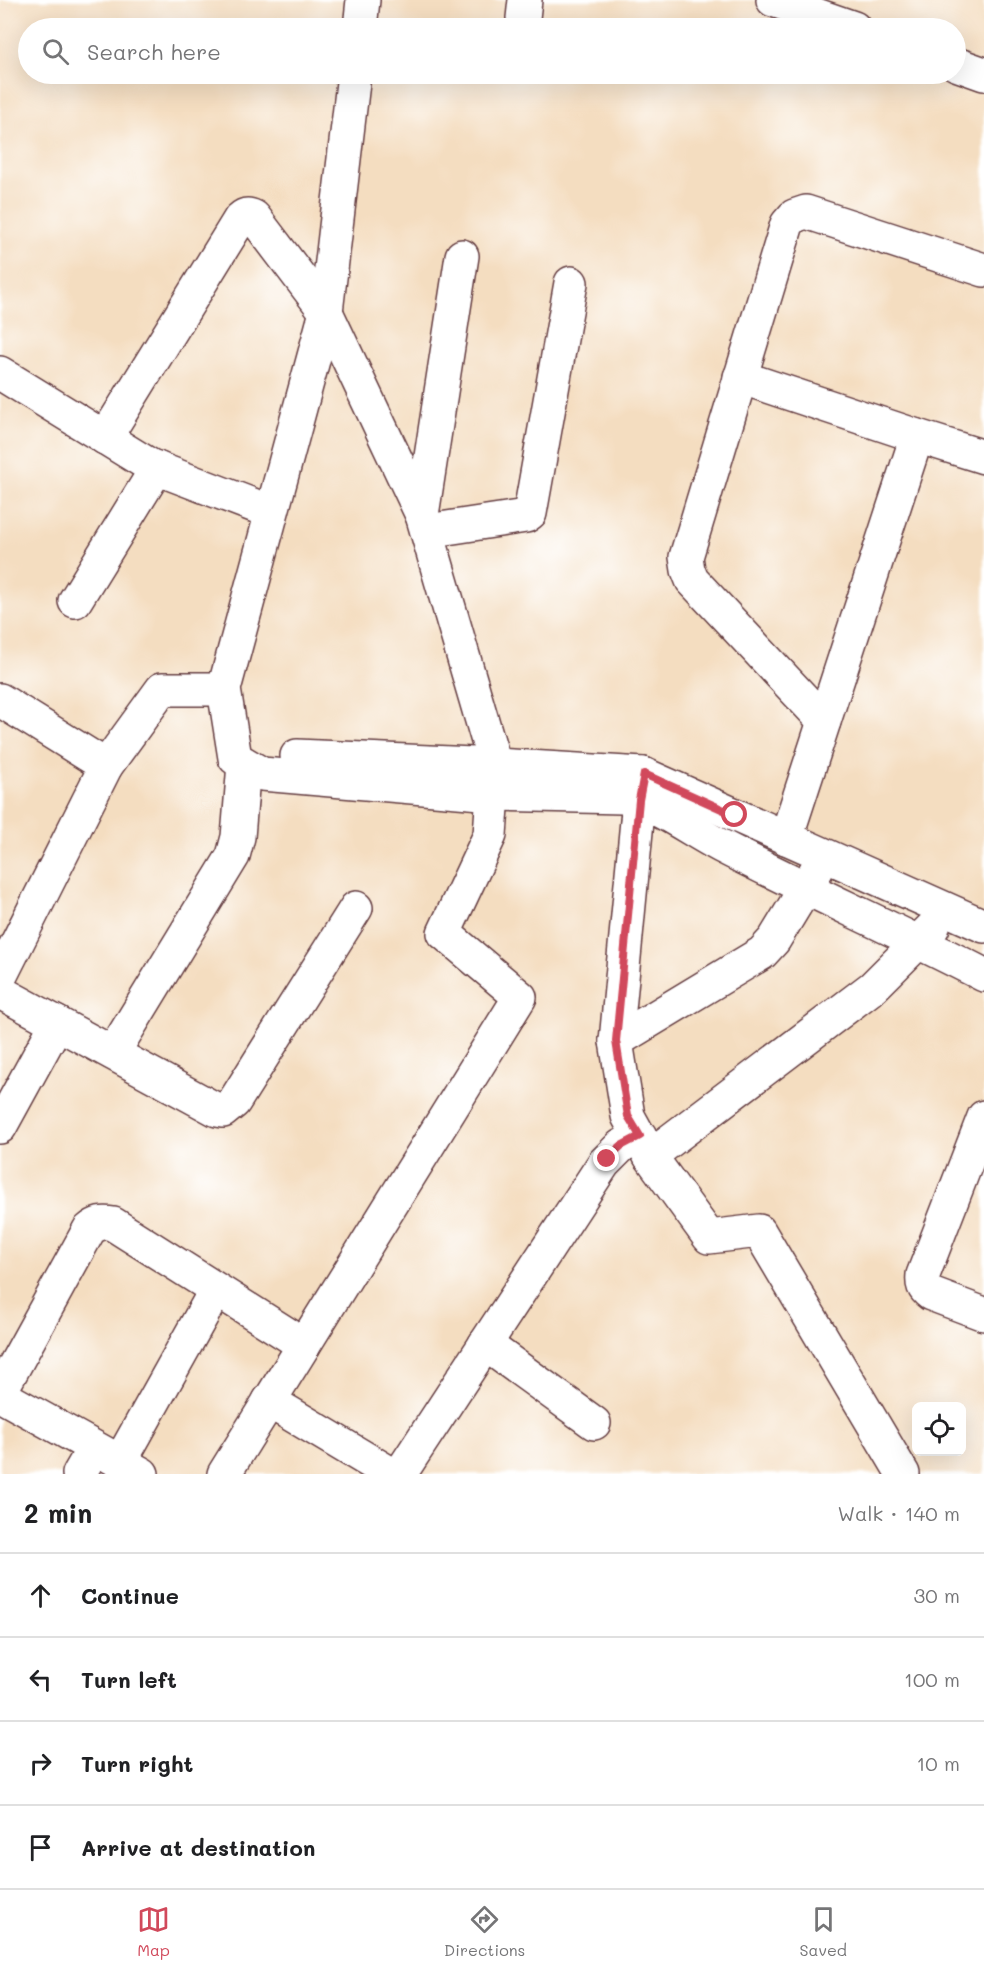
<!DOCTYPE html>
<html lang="en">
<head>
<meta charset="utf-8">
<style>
	:root { --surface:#fff; --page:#f2f2f2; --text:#202124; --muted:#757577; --line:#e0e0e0; --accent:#d1495b }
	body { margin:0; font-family:Mali,sans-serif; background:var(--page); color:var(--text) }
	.controls { position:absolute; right:18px; bottom:18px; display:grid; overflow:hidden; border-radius:9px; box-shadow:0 6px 24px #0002 }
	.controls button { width:54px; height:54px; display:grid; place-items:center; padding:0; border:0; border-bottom:2px solid var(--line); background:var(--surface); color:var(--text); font:30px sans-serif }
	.stop { position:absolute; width:18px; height:18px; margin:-14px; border:4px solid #d1495b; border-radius:50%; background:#fff }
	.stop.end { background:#d1495b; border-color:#fff; box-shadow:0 2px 6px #0008 }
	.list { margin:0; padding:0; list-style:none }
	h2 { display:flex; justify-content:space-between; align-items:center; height:78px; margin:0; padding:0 24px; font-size:26px }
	h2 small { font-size:20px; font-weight:400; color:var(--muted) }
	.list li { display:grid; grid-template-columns:39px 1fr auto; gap:18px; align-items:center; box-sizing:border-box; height:84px; padding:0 24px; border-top:2px solid var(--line) }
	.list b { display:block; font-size:22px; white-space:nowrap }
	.list em { font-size:20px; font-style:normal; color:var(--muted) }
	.icon { flex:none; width:33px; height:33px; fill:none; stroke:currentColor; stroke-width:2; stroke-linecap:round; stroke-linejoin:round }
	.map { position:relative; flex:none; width:984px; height:1474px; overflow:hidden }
	.search { position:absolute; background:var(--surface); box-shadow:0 6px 24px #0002; left:18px; right:18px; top:18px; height:66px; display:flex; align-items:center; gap:15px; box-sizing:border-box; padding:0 21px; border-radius:33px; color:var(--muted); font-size:22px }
	.sheet { height:414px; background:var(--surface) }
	nav { display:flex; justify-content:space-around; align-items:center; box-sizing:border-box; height:84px; border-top:2px solid var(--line); background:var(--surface); font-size:16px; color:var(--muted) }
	nav a { display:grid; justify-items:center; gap:3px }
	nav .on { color:var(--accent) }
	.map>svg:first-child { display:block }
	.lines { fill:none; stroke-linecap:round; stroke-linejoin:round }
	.minor-casing { stroke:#643c41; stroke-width:36 }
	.minor { stroke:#fff; stroke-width:33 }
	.route { stroke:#d1495b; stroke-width:8 }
</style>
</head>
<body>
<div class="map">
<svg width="984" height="1474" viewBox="0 0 984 1474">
	<rect width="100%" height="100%" fill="#fff"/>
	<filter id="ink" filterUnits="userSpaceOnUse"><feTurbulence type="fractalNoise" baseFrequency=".0167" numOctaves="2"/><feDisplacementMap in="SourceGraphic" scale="12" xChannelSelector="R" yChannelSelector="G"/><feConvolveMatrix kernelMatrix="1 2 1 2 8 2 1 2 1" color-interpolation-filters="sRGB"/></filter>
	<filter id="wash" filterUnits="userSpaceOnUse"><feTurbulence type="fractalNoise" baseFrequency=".008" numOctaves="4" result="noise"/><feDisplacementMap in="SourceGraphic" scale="24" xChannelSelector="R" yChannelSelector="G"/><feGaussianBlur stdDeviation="1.35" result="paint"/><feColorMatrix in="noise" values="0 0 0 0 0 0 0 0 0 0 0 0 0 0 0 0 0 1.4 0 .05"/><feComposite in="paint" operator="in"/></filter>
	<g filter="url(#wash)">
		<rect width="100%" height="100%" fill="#f4ddc0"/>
	</g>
	<g filter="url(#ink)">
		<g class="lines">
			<defs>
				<g id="minor">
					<path d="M773,0L854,28"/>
					<path d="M523,18L525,0"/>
					<path d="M360,28L363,0"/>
					<path d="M956,64L984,74"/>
					<path d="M354,74L326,312L224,689L235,758L262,774L493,794L623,797C657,804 690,830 721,846C808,891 897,930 984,975"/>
					<path d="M0,373L151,466L271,512"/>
					<path d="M740,377L917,436L984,457"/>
					<path d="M105,438L240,219C245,214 248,214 254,217L326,312L422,515L495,765L490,835L444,933L520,997L224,1474"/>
					<path d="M422,515L462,256"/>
					<path d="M427,531L526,516L530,513L571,283"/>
					<path d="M75,601L157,468"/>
					<path d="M0,700L106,766L162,689H224"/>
					<path d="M824,721L692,580L688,570L686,557L787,224L794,216L806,212L984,270"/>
					<path d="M297,756L495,765L643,774L984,926"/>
					<path d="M643,774L639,800L616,1041L628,1116L650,1156L709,1237L759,1231L903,1474"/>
					<path d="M786,838L917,436"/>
					<path d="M0,977L106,766"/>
					<path d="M0,992L217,1110L223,1111L234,1102L356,908"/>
					<path d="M616,1041L762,953L774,940L817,869"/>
					<path d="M113,1053L233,856L238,837L244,764"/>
					<path d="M984,1117L923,1275C922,1284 923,1288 931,1294L984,1314"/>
					<path d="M0,1127L57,1023"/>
					<path d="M650,1156L873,987L933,927"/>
					<path d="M485,1344L594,1423"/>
					<path d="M0,1392L89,1230C97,1223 103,1222 113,1224L304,1345"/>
					<path d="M0,1395L142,1474"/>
					<path d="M269,1401L391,1474"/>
					<path d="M120,1462L216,1290"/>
					<path d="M79,1474L94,1448"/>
					<path d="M400,1474L604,1163L621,1146L640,1136"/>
				</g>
			</defs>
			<!-- minor casing -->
			<use href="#minor" class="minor-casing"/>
			<!-- minor -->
			<use href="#minor" class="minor"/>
		</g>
	</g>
	<g class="lines" filter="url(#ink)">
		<!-- route -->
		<path class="route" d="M607,1159L621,1146L640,1136L628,1116L616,1041L639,800L644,774L735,815"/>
	</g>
</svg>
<div class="controls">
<button><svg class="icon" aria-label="locate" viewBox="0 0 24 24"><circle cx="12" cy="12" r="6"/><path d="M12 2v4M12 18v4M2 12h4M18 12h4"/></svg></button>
</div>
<div class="stop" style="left:735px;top:815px"></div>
<div class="stop end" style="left:607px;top:1159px"></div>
<div class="search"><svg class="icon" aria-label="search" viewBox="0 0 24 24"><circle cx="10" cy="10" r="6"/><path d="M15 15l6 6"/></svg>Search here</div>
</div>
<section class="sheet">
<h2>2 min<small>Walk · 140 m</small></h2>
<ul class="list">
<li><svg class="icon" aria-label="ahead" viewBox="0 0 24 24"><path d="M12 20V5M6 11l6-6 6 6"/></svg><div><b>Continue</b></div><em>30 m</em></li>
<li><svg class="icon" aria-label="left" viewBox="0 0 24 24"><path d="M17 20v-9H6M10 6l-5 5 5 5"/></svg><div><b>Turn left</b></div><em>100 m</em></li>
<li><svg class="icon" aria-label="right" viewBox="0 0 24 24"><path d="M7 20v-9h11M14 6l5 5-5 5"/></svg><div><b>Turn right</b></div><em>10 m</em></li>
<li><svg class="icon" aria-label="arrive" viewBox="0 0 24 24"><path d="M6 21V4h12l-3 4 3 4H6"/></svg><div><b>Arrive at destination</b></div></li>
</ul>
</section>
<nav>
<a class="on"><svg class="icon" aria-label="map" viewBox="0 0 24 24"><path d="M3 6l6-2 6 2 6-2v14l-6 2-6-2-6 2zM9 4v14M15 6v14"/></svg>Map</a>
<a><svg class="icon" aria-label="directions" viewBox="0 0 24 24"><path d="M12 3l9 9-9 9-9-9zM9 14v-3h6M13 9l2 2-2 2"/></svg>Directions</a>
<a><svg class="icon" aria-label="saved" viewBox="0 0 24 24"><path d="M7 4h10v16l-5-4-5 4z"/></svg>Saved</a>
</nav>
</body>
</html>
